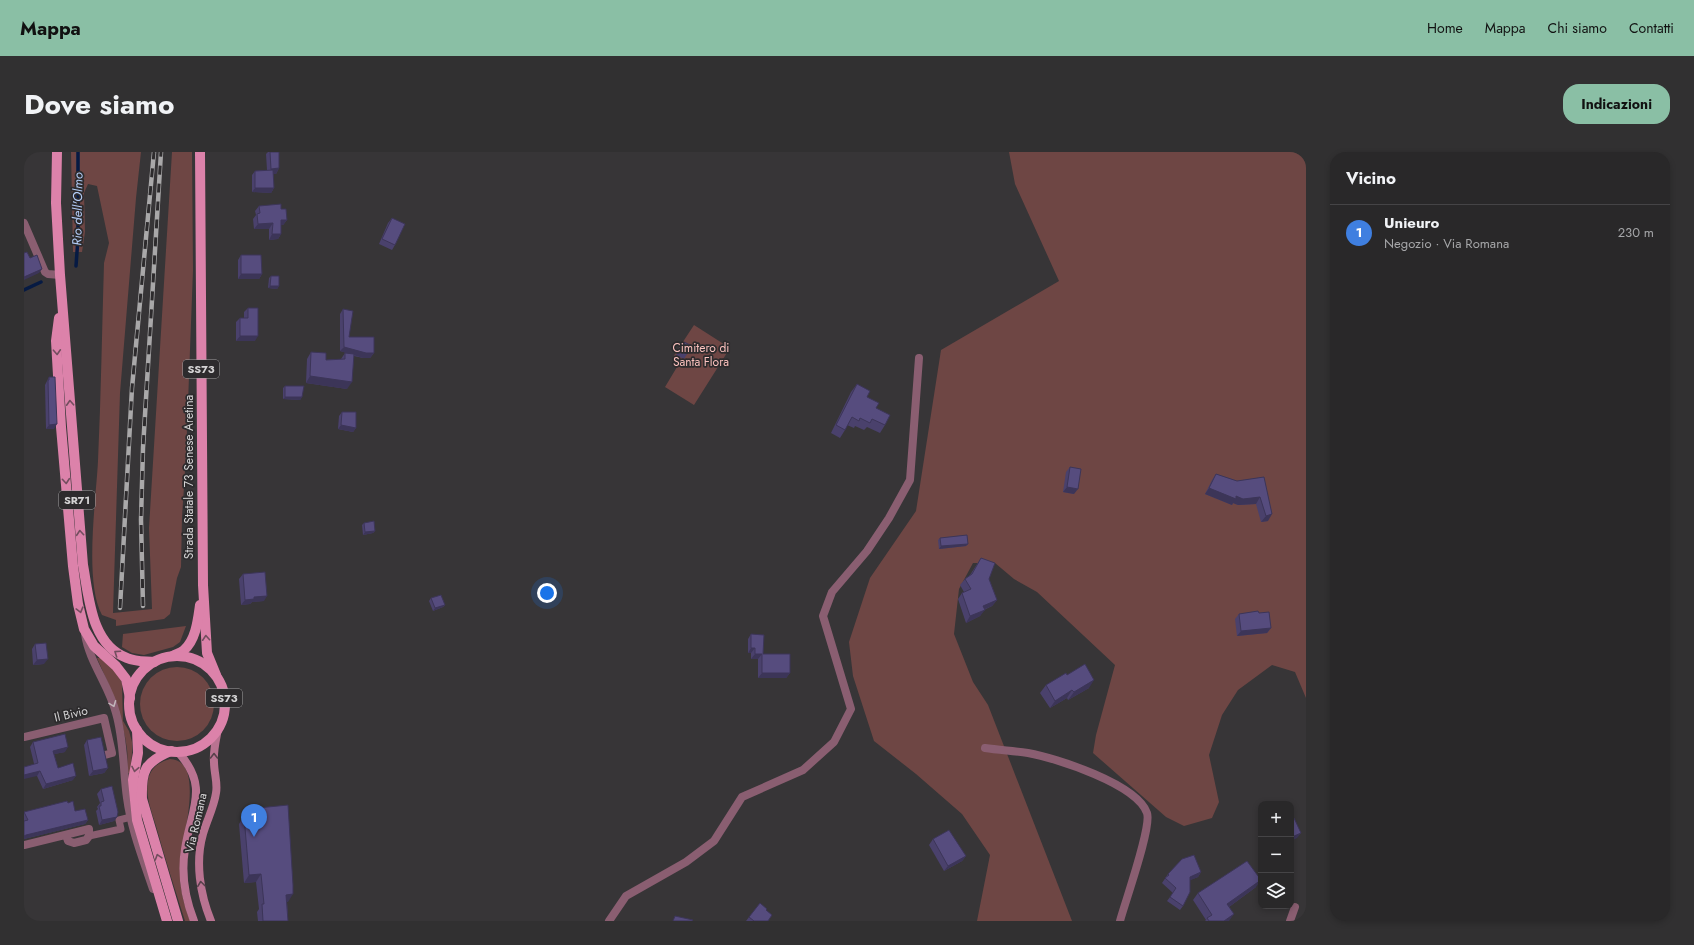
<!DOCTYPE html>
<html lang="it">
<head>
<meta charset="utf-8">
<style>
	:root { --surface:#292829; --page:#313031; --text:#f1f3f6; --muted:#a5a6a8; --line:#454446; --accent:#8abfa5 }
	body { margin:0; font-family:Jost,sans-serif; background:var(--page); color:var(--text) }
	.controls { position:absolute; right:12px; bottom:12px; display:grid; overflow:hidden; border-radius:8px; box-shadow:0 2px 6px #0003 }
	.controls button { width:36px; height:36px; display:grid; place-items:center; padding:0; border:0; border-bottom:1px solid var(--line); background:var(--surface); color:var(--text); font:20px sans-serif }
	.you { position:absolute; left:523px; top:441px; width:14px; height:14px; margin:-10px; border:3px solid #fff; border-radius:50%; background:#1a73e8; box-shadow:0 0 0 6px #1a73e833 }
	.badge { display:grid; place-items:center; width:26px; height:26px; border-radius:50%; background:var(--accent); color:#fff; font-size:13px; font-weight:700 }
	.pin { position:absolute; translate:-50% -33px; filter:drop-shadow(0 1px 2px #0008) }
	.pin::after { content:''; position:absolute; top:21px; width:14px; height:12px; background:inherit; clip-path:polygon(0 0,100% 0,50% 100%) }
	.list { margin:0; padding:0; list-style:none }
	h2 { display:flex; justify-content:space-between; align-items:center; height:52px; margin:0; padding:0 16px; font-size:17px }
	h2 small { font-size:13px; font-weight:400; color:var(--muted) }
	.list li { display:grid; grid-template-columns:26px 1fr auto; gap:12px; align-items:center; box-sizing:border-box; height:56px; padding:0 16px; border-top:1px solid var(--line) }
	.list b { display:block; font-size:15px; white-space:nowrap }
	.list p { margin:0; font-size:13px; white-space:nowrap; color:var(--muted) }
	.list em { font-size:13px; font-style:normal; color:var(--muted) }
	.icon { flex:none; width:22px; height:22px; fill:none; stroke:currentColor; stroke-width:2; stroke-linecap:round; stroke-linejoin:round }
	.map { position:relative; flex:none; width:1282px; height:769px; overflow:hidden; border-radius:16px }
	header { display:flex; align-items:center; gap:24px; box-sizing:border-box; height:56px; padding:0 20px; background:var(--accent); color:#111 }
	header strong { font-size:19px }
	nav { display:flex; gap:22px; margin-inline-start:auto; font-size:14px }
	.intro { display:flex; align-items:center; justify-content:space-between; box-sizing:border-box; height:96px; padding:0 24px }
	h1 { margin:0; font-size:28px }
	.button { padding:10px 18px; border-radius:16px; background:var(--accent); color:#111; font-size:14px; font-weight:700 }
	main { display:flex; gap:24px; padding:0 24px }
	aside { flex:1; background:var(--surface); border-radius:16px; box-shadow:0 2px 6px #0003 }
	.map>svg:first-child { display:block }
	.green { fill:#6e4644 }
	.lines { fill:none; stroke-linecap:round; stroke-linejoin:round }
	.stream { stroke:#061a43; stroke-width:3.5 }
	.pedestrian { stroke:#8a5e71; stroke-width:7 }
	.minor { stroke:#8a5e71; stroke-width:8 }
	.secondary { stroke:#b97391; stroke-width:8 }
	.primary { stroke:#dc82aa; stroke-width:10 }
	.rail-casing { stroke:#a9a8a9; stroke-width:4.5 }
	.rail { stroke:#2d2b2d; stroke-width:3; stroke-dasharray:9; stroke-linecap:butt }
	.wall { fill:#4a416c }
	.shaded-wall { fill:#3c3558 }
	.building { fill:#564c7e; stroke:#3c3558 }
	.oneway { stroke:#734e5f }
	.oneway2 { stroke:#c2b6bb }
	.oneway3 { stroke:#57414b }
	.labels { text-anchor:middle; stroke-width:3.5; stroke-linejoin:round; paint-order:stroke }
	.shield { fill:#2d2b2d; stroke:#a2a1a2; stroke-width:1 }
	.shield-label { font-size:11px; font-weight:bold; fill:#d4d3d4 }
	.park-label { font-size:12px; fill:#fcc2be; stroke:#2d2b2d }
	.street-label { font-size:12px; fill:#d4d3d4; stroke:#2d2b2d }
	.water-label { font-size:13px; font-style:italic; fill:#b3ccf7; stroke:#2d2b2d }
</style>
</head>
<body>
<header>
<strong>Mappa</strong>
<nav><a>Home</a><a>Mappa</a><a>Chi siamo</a><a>Contatti</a></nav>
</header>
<div class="intro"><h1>Dove siamo</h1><a class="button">Indicazioni</a></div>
<main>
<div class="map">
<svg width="1282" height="769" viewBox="0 0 1282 769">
	<rect width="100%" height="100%" fill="#373537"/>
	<!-- green -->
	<g class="green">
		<path d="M47,0H117L112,46L96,241L89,461L128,457L125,376L148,0H168L169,118L162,304L158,365L157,415L153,426L146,462L140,467L92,474V468L78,463C60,430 72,348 74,309C77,243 78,177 80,111L85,91L73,34L64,32L60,41L61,80L58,100H49Z"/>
		<path d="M985,0H1282V546L1271,520L1248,513L1214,538L1198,563L1185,603L1195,650L1188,666L1160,674L1142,665L1069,601L1072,583L1091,513L1013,440L990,427L971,411H949L935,437L930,482L949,530L964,553L1048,769H953L966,703L938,662L892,622L850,589L829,524L825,490L846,426L892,359L917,198L1035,129L991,32Z"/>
		<path d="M670,173L706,196L670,253L641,235L656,210L649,205Z"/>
		<path d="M162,474L156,490L149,495L120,503L108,501L98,495L99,482Z"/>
		<path d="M73,506H77L96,524L98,532L99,569L105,579L108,590V601L106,621H103C103,613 104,605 103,597C99,564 86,535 73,506Z"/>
		<circle cx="153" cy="552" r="37"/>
		<path d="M146,607C183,608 157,689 156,712C155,732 159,750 166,769H161C151,738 141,706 132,674C128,660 121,644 124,629C126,616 135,610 146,607Z"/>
	</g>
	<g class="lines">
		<!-- stream -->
		<g class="stream">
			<path d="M52,114L54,86V0"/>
			<path d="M0,138L17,130"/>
		</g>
		<!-- pedestrian -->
		<path class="pedestrian" d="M65,684L97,677L95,668L107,665"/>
		<!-- minor -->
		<g class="minor">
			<path d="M0,71L21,120L24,122L36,123"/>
			<path d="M61,482C65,510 85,533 92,561C100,588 99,618 103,646C107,677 119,707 129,737"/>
			<path d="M0,585L80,566L88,601L81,603"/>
			<path d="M961,596C975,598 990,599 1004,601C1032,606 1113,632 1123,661C1128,675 1101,750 1096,769"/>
			<path d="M0,693L65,677V684L62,688L50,691L44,689L42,683"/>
			<path d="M585,769L602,744L662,710L690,689L718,645L779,618L810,590L827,557L799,464L808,440L843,399L865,366L886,328L895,206"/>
			<path d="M1266,769L1271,755"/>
		</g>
		<!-- secondary -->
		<g class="secondary">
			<path d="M154,600C186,635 167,657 161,697C157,721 161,746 170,769"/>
			<path d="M187,769C176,742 171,710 179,682C183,668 190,655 192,641C194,631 190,621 190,610C189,599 192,588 194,577"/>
		</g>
		<!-- primary -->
		<g class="primary">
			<path d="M33,0L32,51L36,123L59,413C65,445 67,493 103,506C112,510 121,509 130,510"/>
			<path d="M176,0L179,433L183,501L192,523"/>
			<path d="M35,166L32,189L37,275L49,414L54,452L60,477L70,494L92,514L102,527L106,546"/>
			<path d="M149,504C152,502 157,501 160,498C172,488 174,467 176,453"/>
			<circle cx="153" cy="552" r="48"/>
			<path d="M113,578L114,601L109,628L113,668L143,769"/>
			<path d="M147,599C121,610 117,618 118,647L154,769"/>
		</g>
		<defs>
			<g id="rail">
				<path d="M119,454L117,368L119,296L137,0"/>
				<path d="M96,456L108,236L130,0"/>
			</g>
		</defs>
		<!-- rail casing -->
		<use href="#rail" class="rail-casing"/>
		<!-- rail -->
		<use href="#rail" class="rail"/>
	</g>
	<!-- wall -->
	<g class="wall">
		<path d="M244,0H255V16L252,22H249L250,36L247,41L228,40V23L231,19L243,18L242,2Z"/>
		<path d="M235,54L257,57L263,68L259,73H257V82L254,87L245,88V77H230L229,67L232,63L231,59Z"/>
		<path d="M368,66L371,93L368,98L355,92L364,71Z"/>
		<path d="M217,103L238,122L235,127H214V108Z"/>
		<path d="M247,124L255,134L253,137L244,136L245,126Z"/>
		<path d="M224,156L231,189H212V170L216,166H220V160Z"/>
		<path d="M319,157L325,185L350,201L346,206H339L330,204L323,237L282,231L283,207L287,200L302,208L317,207L321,201H323L316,199V162Z"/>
		<path d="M660,190L663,202L660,207L652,203Z"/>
		<path d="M25,225L30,277H22L21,233Z"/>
		<path d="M833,232L843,245L852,256L861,273L856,281L843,275L840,278L831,274L830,276L823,273L821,278L816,286L807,281L827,240Z"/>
		<path d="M261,234L278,245L276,248L259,247V236Z"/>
		<path d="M318,260L332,276L329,280L314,277L315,264Z"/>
		<path d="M1046,315L1050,342L1039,340L1042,320Z"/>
		<path d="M1192,322L1213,329L1240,325L1244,369L1237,370L1232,352L1214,353L1209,351L1208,353L1181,342L1188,328Z"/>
		<path d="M340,371L351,379L349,381L339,383L338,373Z"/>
		<path d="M916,386L944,392L942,394L915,397L914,388Z"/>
		<path d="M957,406L973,448L968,454L960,458L956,464L942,471L934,447L938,441L940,440L936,433L941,427L946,423Z"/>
		<path d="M219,422L240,449L228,450L226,452L217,453L215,427Z"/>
		<path d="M407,446L421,453L419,455L409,459L405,449Z"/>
		<path d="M1215,462L1247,476L1243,481L1213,484L1211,467Z"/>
		<path d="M727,482L739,502L766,521L762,526H734V507H727V501H724V487Z"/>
		<path d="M11,492L20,512L9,513L8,497Z"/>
		<path d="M1043,523L1065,536L1044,548L1043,546L1026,556L1016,541L1022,533Z"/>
		<path d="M63,588L84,616L80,621L65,624L60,593Z"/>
		<path d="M9,590L41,600L30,602L34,616L49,628L19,637L13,624L6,595Z"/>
		<path d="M77,637L93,665L90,669L75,673L72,659L74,657L73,655L76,651L73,642Z"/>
		<path d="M44,651L51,659L64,668L61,672L0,687V660Z"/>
		<path d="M234,656L264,750H263L264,769H234L233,760L235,757L232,730L220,731L215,672L220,664H229Z"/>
		<path d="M909,687L942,704L938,709L920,719L905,693Z"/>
		<path d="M1177,720L1174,725L1166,728L1159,754L1156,758L1143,749L1149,741L1138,731L1144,722Z"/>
		<path d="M1232,735L1205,755V769H1181L1182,768L1169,748L1174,741Z"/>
		<path d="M742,758L744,769H722L725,765Z"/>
	</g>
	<!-- shaded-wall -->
	<g class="shaded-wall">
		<path d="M255,16L252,22H243L247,17Z"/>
		<path d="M231,36H250L247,41L228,40Z"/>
		<path d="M257,68H263L259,73H254Z"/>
		<path d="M249,71L245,77H230L234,72Z"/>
		<path d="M248,82H257L254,87L245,88Z"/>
		<path d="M18,117L15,121L0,128V125Z"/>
		<path d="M217,122H238L235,127H214Z"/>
		<path d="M246,134H255L253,137L244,136Z"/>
		<path d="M216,184H234L231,189H212Z"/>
		<path d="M320,195L350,201L346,206H339L316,199Z"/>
		<path d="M286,224L328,230L323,237L282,231Z"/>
		<path d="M261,245H278L276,248L259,247Z"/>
		<path d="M33,272L30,277H22L25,273Z"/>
		<path d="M317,273L332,276L329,280L314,277Z"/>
		<path d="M1043,335L1054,337L1050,342L1039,340Z"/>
		<path d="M1185,336L1212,344L1236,345L1232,352L1214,353L1209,351L1208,353L1181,342Z"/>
		<path d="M1248,362L1244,369L1237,370L1242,364Z"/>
		<path d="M351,379L349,381L339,383L341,380Z"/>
		<path d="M944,392L942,394L915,397L917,394Z"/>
		<path d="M243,444L240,449L228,450L226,452L217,453L221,448L230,445Z"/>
		<path d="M973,448L968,454L954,460L959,454Z"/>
		<path d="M421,453L419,455L409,459L411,456Z"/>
		<path d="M961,458L956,464L942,471L946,464Z"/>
		<path d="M1247,476L1243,481L1213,484L1217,479Z"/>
		<path d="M727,496H731L727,501H724Z"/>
		<path d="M731,502H738L734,507H727Z"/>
		<path d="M24,507L20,512L9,513L13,508Z"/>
		<path d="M738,521H766L762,526H734Z"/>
		<path d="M1070,528L1065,536L1044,548L1050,540Z"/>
		<path d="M1048,538L1043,546L1026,556L1031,549Z"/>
		<path d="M44,595L41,600L26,603L29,599Z"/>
		<path d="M84,616L80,621L65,624L69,619Z"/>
		<path d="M16,619L13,624L0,627V623Z"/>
		<path d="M52,624L49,628L19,637L22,632Z"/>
		<path d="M93,665L90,669L75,673L78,668Z"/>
		<path d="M64,668L61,672L0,687V684L2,683Z"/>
		<path d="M1277,681L1273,686L1267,689V687L1268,685Z"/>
		<path d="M942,704L938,709L920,719L924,714Z"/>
		<path d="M1177,720L1174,725L1162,730L1166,725Z"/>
		<path d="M237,722L232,730L220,731L225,723Z"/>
		<path d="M1237,728L1232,735L1198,760L1203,752Z"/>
		<path d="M269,742L264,750H257L262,743Z"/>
		<path d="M1210,762L1205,769H1200Z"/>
	</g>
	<!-- building -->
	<g class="building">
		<path d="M246,0H255V16L247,17Z"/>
		<path d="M249,18L250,36H231V19Z"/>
		<path d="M257,52V57H262L263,68H257V82H248L249,71L234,72L233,62L236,61L235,54Z"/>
		<path d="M368,66L381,72L371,93L358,87Z"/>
		<path d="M3,100L6,106L13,103L18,117L0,125V101Z"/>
		<path d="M217,103H237L238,122H217Z"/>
		<path d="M247,124H255V134H246Z"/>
		<path d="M224,156H234V184H216V166H224Z"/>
		<path d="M319,157L329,159L325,185H350V201H342L320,195Z"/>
		<path d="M660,190L668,194L663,202L655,197Z"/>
		<path d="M287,200L302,201V208L321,207V201L330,202L328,230L286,224Z"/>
		<path d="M25,225H31L33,272L25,273L24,228H25Z"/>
		<path d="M833,232L846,239L843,245L855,251L852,256L866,263L861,273L848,267L846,271L836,266L835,269L828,265L821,278L812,273Z"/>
		<path d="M261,234H280L278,245H261Z"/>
		<path d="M318,260H332V276L317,273Z"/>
		<path d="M1046,315L1057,317L1054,337L1043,335Z"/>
		<path d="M1192,322L1213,329L1240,325L1248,362L1242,364L1236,345L1219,347L1212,344V347L1185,336Z"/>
		<path d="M350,369L351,379L341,380L340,371Z"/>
		<path d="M943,383L944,392L917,394L916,386Z"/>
		<path d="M957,406L971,411L965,427L973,448L959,454L961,458L946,464L938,441L947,437L941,427L948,422Z"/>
		<path d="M241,420L243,444L230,445V447L221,448L219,422Z"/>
		<path d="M417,443L421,453L411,456L407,446Z"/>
		<path d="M1234,459L1235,461L1245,460L1247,476L1217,479L1215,462Z"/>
		<path d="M727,482L740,483L739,502H766V521H738V502H731V496H727Z"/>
		<path d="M22,491L24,507L13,508L11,492Z"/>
		<path d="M1061,512L1070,528L1050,540L1048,538L1031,549L1022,533L1042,521L1043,523Z"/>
		<path d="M41,582L44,595L29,599L34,616L49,611L52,624L22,632L16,619L0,623V615L14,611L9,590Z"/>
		<path d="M77,585L84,616L69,619L63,588Z"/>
		<path d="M88,634L94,660L93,665L78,668L75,654H77V650L80,649L77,637Z"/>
		<path d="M43,649L44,651L49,649L51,659L61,657L64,668L2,683L0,684V669L4,668L0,660Z"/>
		<path d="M264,653L269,733V742L262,743L264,769H239L238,752H240L237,722L225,723L220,664H235L234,656Z"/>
		<path d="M1270,666L1277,681L1268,685L1267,684V668Z"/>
		<path d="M925,678L942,704L924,714L909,687Z"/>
		<path d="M1170,703L1177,720L1166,725V740L1159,754L1146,745L1152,736L1141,726L1145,723L1144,722L1158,707Z"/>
		<path d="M1223,709L1237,728L1203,752L1210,762L1200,769H1185L1183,766L1188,763L1174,741Z"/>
		<path d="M736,751L743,757L742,758L748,763L744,769H730L725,765Z"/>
		<path d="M651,764L669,768L668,769H649Z"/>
	</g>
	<!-- one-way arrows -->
	<defs><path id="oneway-chevron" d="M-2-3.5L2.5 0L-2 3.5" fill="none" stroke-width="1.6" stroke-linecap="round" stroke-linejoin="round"/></defs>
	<g class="oneway">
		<use href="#oneway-chevron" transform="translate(33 200) rotate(87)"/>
		<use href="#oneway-chevron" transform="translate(46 251) rotate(-93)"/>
		<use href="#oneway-chevron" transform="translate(42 329) rotate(85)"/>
		<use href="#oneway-chevron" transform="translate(56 381) rotate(-95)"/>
		<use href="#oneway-chevron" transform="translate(56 458) rotate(75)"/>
		<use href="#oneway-chevron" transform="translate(182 486) rotate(-94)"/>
		<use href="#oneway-chevron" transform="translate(93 501) rotate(-146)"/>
		<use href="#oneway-chevron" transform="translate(111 617) rotate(101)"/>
		<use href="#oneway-chevron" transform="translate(134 705) rotate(-107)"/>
	</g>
	<use class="oneway2" href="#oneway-chevron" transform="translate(89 552) rotate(69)"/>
	<g class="oneway3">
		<use href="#oneway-chevron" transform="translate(190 604) rotate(-90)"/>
		<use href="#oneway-chevron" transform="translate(177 732) rotate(-97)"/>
	</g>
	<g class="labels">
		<!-- shield labels -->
		<g class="shield">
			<rect x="159" y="208" width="36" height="18" rx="3"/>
			<rect x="35" y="339" width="36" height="18" rx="3"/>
			<rect x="182" y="537" width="36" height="18" rx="3"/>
		</g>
		<g class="shield-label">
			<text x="177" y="221">SS73</text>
			<text x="53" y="352">SR71</text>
			<text x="200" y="550">SS73</text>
		</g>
		<!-- park labels -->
		<g class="park-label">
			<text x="677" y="200">Cimitero di<tspan x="677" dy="14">Santa Flora</tspan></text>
		</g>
		<!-- street labels -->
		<g class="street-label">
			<text transform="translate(165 325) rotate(-90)" y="4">Strada Statale 73 Senese Aretina</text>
			<text transform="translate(47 562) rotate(-13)" y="4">Il Bivio</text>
			<text transform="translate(172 671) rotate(-77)" y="4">Via Romana</text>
		</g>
		<!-- water labels -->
		<g class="water-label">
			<text transform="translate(53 57) rotate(-89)" y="5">Rio dell'Olmo</text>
		</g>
	</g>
</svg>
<div class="controls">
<button>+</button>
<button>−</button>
<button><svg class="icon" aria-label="layers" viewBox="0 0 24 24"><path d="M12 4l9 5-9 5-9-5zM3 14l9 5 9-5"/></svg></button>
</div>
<div class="you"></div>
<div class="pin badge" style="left:230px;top:685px;background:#3f7fe0">1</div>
</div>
<aside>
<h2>Vicino<small></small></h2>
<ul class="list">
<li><span class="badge" style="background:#3f7fe0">1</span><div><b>Unieuro</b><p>Negozio · Via Romana</p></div><em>230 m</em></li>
</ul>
</aside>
</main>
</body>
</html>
